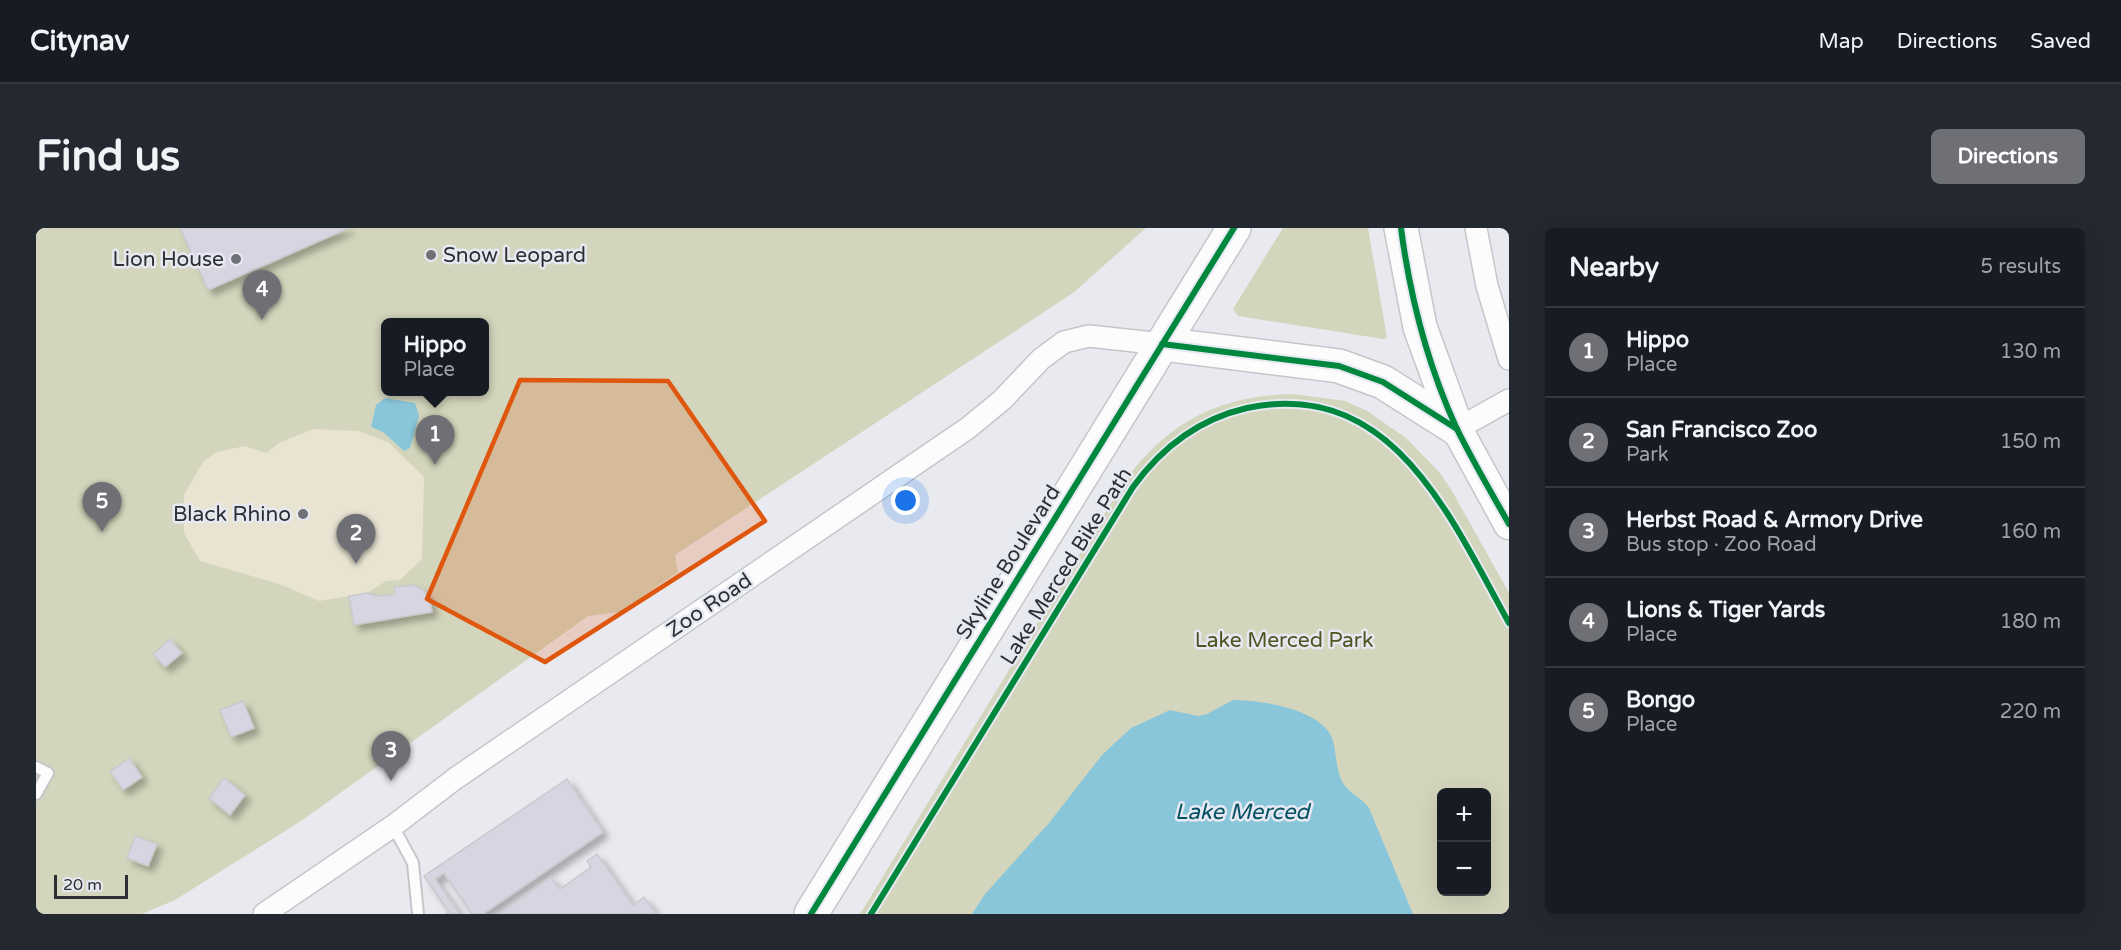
<!DOCTYPE html>
<html lang="en">
<head>
<meta charset="utf-8">
<style>
	:root { --surface:#171b24; --page:#242831; --text:#f1f3f6; --muted:#9ea1a6; --line:#363941; --accent:#6f7075 }
	body { margin:0; font-family:"Varela Round",sans-serif; background:var(--page); color:var(--text) }
	.controls { position:absolute; right:18px; bottom:18px; display:grid; overflow:hidden; border-radius:9px; box-shadow:0 6px 24px #0002 }
	.controls button { width:54px; height:54px; display:grid; place-items:center; padding:0; border:0; border-bottom:2px solid var(--line); background:var(--surface); color:var(--text); font:30px sans-serif }
	.scale { position:absolute; left:18px; bottom:15px; width:74px; box-sizing:border-box; padding-left:6px; border:3px solid #2e2f33; border-top:0; font-size:16px; line-height:21px; white-space:nowrap; color:#2e2f33; -webkit-text-stroke:4px #e6e9f2; paint-order:stroke }
	.you { position:absolute; left:870px; top:273px; width:21px; height:21px; margin:-15px; border:4px solid #fff; border-radius:50%; background:#1a73e8; box-shadow:0 0 0 9px #1a73e833 }
	.badge { display:grid; place-items:center; width:39px; height:39px; border-radius:50%; background:var(--accent); color:#fff; font-size:20px; font-weight:700 }
	.pin { position:absolute; translate:-50% -50px; filter:drop-shadow(0 2px 3px #0008) }
	.pin::after { content:''; position:absolute; top:32px; width:21px; height:18px; background:inherit; clip-path:polygon(0 0,100% 0,50% 100%) }
	.popup { position:absolute; left:345px; top:90px; width:108px; height:78px; box-sizing:border-box; display:grid; place-content:center; border-radius:9px; background:var(--surface); filter:drop-shadow(0 2px 4px #0005); font-size:20px; white-space:nowrap; color:var(--muted) }
	.popup b { font-size:22px; color:var(--text) }
	.popup::after { content:''; position:absolute; left:50%; top:100%; margin-left:-12px; border:12px solid transparent; border-top-color:var(--surface) }
	.list { margin:0; padding:0; list-style:none }
	h2 { display:flex; justify-content:space-between; align-items:center; height:78px; margin:0; padding:0 24px; font-size:26px }
	h2 small { font-size:20px; font-weight:400; color:var(--muted) }
	.list li { display:grid; grid-template-columns:39px 1fr auto; gap:18px; align-items:center; box-sizing:border-box; height:90px; padding:0 24px; border-top:2px solid var(--line) }
	.list b { display:block; font-size:22px; white-space:nowrap }
	.list p { margin:0; font-size:20px; white-space:nowrap; color:var(--muted) }
	.list em { font-size:20px; font-style:normal; color:var(--muted) }
	.map { position:relative; flex:none; width:1473px; height:686px; overflow:hidden; border-radius:9px }
	header { display:flex; align-items:center; gap:36px; box-sizing:border-box; height:84px; padding:0 30px; background:var(--surface); border-bottom:2px solid var(--line) }
	header strong { font-size:28px }
	nav { display:flex; gap:33px; margin-inline-start:auto; font-size:21px }
	.intro { display:flex; align-items:center; justify-content:space-between; box-sizing:border-box; height:144px; padding:0 36px }
	h1 { margin:0; font-size:42px }
	.button { padding:15px 27px; border-radius:9px; background:var(--accent); color:#fff; font-size:21px; font-weight:700 }
	main { display:flex; gap:36px; padding:0 36px }
	aside { flex:1; background:var(--surface); border-radius:9px; box-shadow:0 6px 24px #0002 }
	.map>svg:first-child { display:block }
	.green { fill:#d3d5bc; fill-rule:evenodd }
	.sand { fill:#e9e4d2 }
	.water { fill:#8ac6da }
	.building { fill:#d6d5e1; stroke:#c9c9cd; stroke-width:1.5; filter:url(#shadow) }
	.lines { fill:none; stroke-linecap:round; stroke-linejoin:round }
	.lane-casing { stroke:#c5c6ca; stroke-width:14 }
	.street-casing { stroke:#c5c6ca; stroke-width:24 }
	.secondary-casing { stroke:#c5c6ca; stroke-width:33 }
	.primary-casing { stroke:#c5c6ca; stroke-width:36 }
	.lane { stroke:#fcfcfd; stroke-width:10 }
	.street { stroke:#fcfcfd; stroke-width:21 }
	.secondary { stroke:#fcfcfd; stroke-width:30 }
	.primary { stroke:#fcfcfd; stroke-width:33 }
	.cycleway-casing { stroke:#e6e9f2; stroke-width:10 }
	.cycleway { stroke:#00873e; stroke-width:6 }
	.marked { fill:#df570e; fill-opacity:0.2; stroke:#df570e; stroke-width:4.5; stroke-linejoin:round }
	.poi-dot { fill:#6f7075; stroke:#e6e9f2; stroke-width:2 }
	.labels { text-anchor:middle; stroke-width:5; stroke-linejoin:round; paint-order:stroke }
	.poi-label { font-size:21px; fill:#2e2f33; stroke:#e6e9f2; text-anchor:end }
	.street-label { font-size:21px; fill:#2e2f33; stroke:#e6e9f2 }
	.park-label { font-size:21px; fill:#515320; stroke:#e6e9f2 }
	.water-label { font-size:22px; font-style:italic; fill:#055164; stroke:#e6e9f2 }
</style>
</head>
<body>
<header>
<strong>Citynav</strong>
<nav><a>Map</a><a>Directions</a><a>Saved</a></nav>
</header>
<div class="intro"><h1>Find us</h1><a class="button">Directions</a></div>
<main>
<div class="map">
<svg width="1473" height="686" viewBox="0 0 1473 686">
	<defs>
		<filter id="shadow"><feDropShadow dx="5.5" dy="5.5" stdDeviation="3" flood-color="#0004"/></filter>
	</defs>
	<rect width="100%" height="100%" fill="#e9eaef"/>
	<!-- green -->
	<g class="green">
		<path d="M0,0H1110L1037,65L639,327L642,344L584,384L552,388L265,593L139,672L106,686H0ZM350,94H448V164H350Z"/>
		<path d="M1247,0H1332L1351,110L1347,111L1202,88L1197,81Z"/>
		<path d="M1257,166L1309,173L1331,183L1370,210L1404,245L1416,263L1473,365V686H824L1087,255C1132,194 1181,168 1257,166ZM1406,564H1450V664H1406Z"/>
	</g>
	<!-- sand -->
	<path class="sand" d="M277,201L323,203L352,214L388,249L386,331L364,352L350,353L331,365L283,373L243,356L164,333L148,305V267L167,234L181,224L209,218L230,225L243,215Z"/>
	<!-- water -->
	<g class="water">
		<path d="M349,170L379,175L383,188L374,220L368,223L347,204L335,199L340,177Z"/>
		<path d="M1197,472C1224,472 1285,481 1296,510C1301,524 1299,541 1307,555C1313,565 1326,570 1333,580L1377,686H936L949,666L1013,595L1066,527L1095,500L1134,482L1162,488L1171,486Z"/>
	</g>
	<!-- building -->
	<g class="building">
		<path d="M144,0H313L172,62Z"/>
		<path d="M378,357L387,362L393,370L396,384L318,397L313,368L331,365L342,368L359,366L358,359Z"/>
		<path d="M134,411L146,425L129,439L117,426Z"/>
		<path d="M207,473L218,500L195,509L184,482Z"/>
		<path d="M93,530L106,549L87,562L74,544Z"/>
		<path d="M188,550L209,567L194,587L173,570Z"/>
		<path d="M531,551L567,604L447,686H436L408,645L399,651L424,686H410L413,684L388,648Z"/>
		<path d="M99,608L121,616L112,638L91,630Z"/>
		<path d="M561,626L597,677L608,669L620,686H463L515,649L524,661L555,639L551,633Z"/>
	</g>
	<g class="lines">
		<defs>
			<g id="lane">
				<path d="M0,539L12,545L0,566"/>
				<path d="M357,598L377,635L382,686"/>
			</g>
			<g id="street">
				<path d="M1440,0L1451,58L1473,131"/>
				<path d="M1421,201L1473,172"/>
				<path d="M228,686L357,598L420,550L932,200L966,172L1005,131L1028,114L1053,108L1126,116"/>
			</g>
			<path id="secondary" d="M1421,201L1473,296"/>
			<g id="primary">
				<path d="M1365,0L1384,99L1421,201"/>
				<path d="M1126,116L1303,138L1347,154L1421,201"/>
				<path d="M775,686L1198,0"/>
			</g>
		</defs>
		<!-- lane casing -->
		<use href="#lane" class="lane-casing"/>
		<!-- street casing -->
		<use href="#street" class="street-casing"/>
		<!-- secondary casing -->
		<use href="#secondary" class="secondary-casing"/>
		<!-- primary casing -->
		<use href="#primary" class="primary-casing"/>
		<!-- lane -->
		<use href="#lane" class="lane"/>
		<!-- street -->
		<use href="#street" class="street"/>
		<!-- secondary -->
		<use href="#secondary" class="secondary"/>
		<!-- primary -->
		<use href="#primary" class="primary"/>
		<defs>
			<g id="cycleway">
				<path d="M1365,0C1374,69 1391,135 1420,199C1436,232 1455,264 1473,296"/>
				<path d="M1126,116L1303,138L1347,154L1421,201"/>
				<path d="M775,686L1198,0"/>
				<path d="M835,686L1097,259C1126,219 1163,191 1211,180C1357,149 1415,291 1473,395"/>
			</g>
		</defs>
		<!-- cycleway casing -->
		<use href="#cycleway" class="cycleway-casing"/>
		<!-- cycleway -->
		<use href="#cycleway" class="cycleway"/>
	</g>
	<!-- marked area -->
	<path class="marked" d="M484,152L632,153L729,293L509,434L391,371Z"/>
	<!-- markers -->
	<g class="poi-dot">
		<circle cx="395" cy="27" r="6"/>
		<circle cx="200" cy="31" r="6"/>
		<circle cx="267" cy="286" r="6"/>
	</g>
	<g class="labels">
		<!-- poi labels -->
		<g class="poi-label">
			<text x="407" y="34" text-anchor="start">Snow Leopard</text>
			<text x="188" y="38">Lion House</text>
			<text x="255" y="293">Black Rhino</text>
		</g>
		<!-- street labels -->
		<g class="street-label">
			<text transform="translate(972 334) rotate(-58)" y="7">Skyline Boulevard</text>
			<text transform="translate(1030 338) rotate(-58)" y="7">Lake Merced Bike Path</text>
			<text transform="translate(673 377) rotate(-34)" y="7">Zoo Road</text>
		</g>
		<!-- park labels -->
		<g class="park-label">
			<text x="1248" y="419">Lake Merced Park</text>
		</g>
		<!-- water labels -->
		<g class="water-label">
			<text x="1206" y="591">Lake Merced</text>
		</g>
	</g>
</svg>
<div class="controls">
<button>+</button>
<button>−</button>
</div>
<div class="scale">20 m</div>
<div class="you"></div>
<div class="pin badge" style="left:399px;top:237px">1</div>
<div class="popup"><b>Hippo</b>Place</div>
<div class="pin badge" style="left:320px;top:336px">2</div>
<div class="pin badge" style="left:355px;top:553px">3</div>
<div class="pin badge" style="left:226px;top:92px">4</div>
<div class="pin badge" style="left:66px;top:304px">5</div>
</div>
<aside>
<h2>Nearby<small>5 results</small></h2>
<ul class="list">
<li><span class="badge">1</span><div><b>Hippo</b><p>Place</p></div><em>130 m</em></li>
<li><span class="badge">2</span><div><b>San Francisco Zoo</b><p>Park</p></div><em>150 m</em></li>
<li><span class="badge">3</span><div><b>Herbst Road &amp; Armory Drive</b><p>Bus stop · Zoo Road</p></div><em>160 m</em></li>
<li><span class="badge">4</span><div><b>Lions &amp; Tiger Yards</b><p>Place</p></div><em>180 m</em></li>
<li><span class="badge">5</span><div><b>Bongo</b><p>Place</p></div><em>220 m</em></li>
</ul>
</aside>
</main>
</body>
</html>
